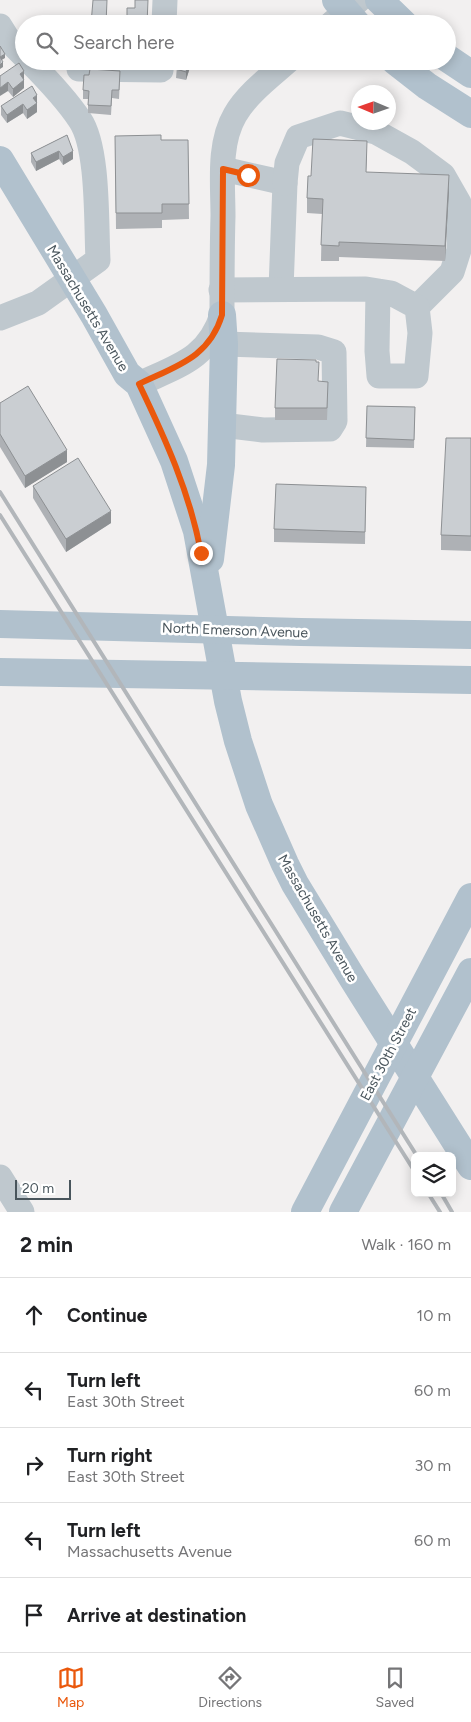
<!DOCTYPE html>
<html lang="en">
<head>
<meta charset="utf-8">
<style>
	:root { --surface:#fff; --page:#f6f6f6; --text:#202124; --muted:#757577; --line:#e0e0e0; --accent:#ea580c }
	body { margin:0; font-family:Figtree,sans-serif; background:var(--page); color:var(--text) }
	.controls { position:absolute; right:15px; bottom:15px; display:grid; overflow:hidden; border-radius:8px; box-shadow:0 2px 12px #0003 }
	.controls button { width:45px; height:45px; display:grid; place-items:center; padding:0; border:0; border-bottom:1px solid var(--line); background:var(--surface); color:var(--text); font:25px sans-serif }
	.compass { position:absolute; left:351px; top:85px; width:45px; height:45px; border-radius:50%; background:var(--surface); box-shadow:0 2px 12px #0003; rotate:272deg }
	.scale { position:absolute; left:15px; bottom:12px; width:56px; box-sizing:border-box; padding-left:5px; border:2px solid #49555c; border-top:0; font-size:14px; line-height:18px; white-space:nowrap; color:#49555c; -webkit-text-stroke:4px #fff; paint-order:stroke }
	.stop { position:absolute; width:15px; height:15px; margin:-11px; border:4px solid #ea580c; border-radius:50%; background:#fff }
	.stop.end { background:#ea580c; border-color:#fff; box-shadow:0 1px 5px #0008 }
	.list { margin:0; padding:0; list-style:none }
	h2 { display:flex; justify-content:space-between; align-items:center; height:65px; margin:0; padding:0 20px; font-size:21px }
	h2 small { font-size:16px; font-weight:400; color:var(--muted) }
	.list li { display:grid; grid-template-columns:32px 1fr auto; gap:15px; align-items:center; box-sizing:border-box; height:75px; padding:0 20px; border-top:1px solid var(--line) }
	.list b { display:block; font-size:19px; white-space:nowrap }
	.list p { margin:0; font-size:16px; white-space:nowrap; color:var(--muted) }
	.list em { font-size:16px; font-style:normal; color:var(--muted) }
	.icon { flex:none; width:28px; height:28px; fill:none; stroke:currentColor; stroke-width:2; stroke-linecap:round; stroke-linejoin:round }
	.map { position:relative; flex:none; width:471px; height:1212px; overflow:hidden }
	.search { position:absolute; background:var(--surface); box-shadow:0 2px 12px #0003; left:15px; right:15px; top:15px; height:55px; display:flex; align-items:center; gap:12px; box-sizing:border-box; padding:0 18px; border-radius:28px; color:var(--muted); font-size:19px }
	.sheet { height:440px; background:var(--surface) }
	nav { display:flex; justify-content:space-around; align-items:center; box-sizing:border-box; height:70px; border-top:1px solid var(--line); background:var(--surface); font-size:14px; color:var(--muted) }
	nav a { display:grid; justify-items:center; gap:2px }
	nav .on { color:var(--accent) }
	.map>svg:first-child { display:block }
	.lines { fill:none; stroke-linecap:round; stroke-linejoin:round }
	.minor { stroke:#bfc8ce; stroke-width:25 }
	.major { stroke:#b1c1cd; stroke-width:28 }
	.rail { stroke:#b2b6ba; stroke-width:4 }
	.wall { fill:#aeb1b5 }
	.shaded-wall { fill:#8d9093 }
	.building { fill:#caced2; stroke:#8d9093 }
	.route { stroke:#ea580c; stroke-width:6 }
	.labels { text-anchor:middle; stroke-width:5; stroke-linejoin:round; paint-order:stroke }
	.street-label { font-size:14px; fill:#49555c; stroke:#fff }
</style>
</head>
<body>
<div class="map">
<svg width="471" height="1212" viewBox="0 0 471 1212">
	<rect width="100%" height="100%" fill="#f2f0f0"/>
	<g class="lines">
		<!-- minor -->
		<g class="minor">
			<path d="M164,24L165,0"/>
			<path d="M331,24L359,0"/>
			<path d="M0,26L10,42L24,56"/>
			<path d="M79,69L161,70L162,61"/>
			<path d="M223,169L285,183L281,289"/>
			<path d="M285,183L287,163L298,137L340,123L376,132L412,152L443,175L459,203V250L452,272L417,307"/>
			<path d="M221,290L366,289L391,293L417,307L420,333L416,376H379L377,351L378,291"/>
			<path d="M0,318L38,303L98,260C96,224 99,148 80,120C66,99 47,79 29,61"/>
			<path d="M139,384C177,366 208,359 222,315C222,282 222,249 223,216C223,184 218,144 235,115C247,94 270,77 288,61"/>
			<path d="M222,425L263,430L330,429L335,421L334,352L318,347L224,344"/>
			<path d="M0,1177L22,1212"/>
		</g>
		<!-- major -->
		<g class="major">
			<path d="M336,0L357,24"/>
			<path d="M379,0L404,24"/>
			<path d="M447,58L471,74"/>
			<path d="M395,61L427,86L471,114"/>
			<path d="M0,160L94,315L127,374L139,384L174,461L197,531L228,701L238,741L259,805L285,864L295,884L353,979L471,1166"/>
			<path d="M210,559L221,465L224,344L222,315"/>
			<path d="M0,624L301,632L471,635"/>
			<path d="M0,672L471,680"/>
			<path d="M305,1212L471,897"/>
			<path d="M343,1212L471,972"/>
		</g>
		<!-- rail -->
		<g class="rail">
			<path d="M0,492L417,1156"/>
			<path d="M0,515L415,1172"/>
			<path d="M428,1193L440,1212"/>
			<path d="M441,1193L452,1212"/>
		</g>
	</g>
	<!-- wall -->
	<g class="wall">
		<path d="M174,61H192L186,80L176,78L177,66L174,65Z"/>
		<path d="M24,71V88L13,97L8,91L0,76Z"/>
		<path d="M120,79L119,99L112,98L111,115L88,113V99H83V90Z"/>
		<path d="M37,104V112L27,119L23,113L7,123L1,115V106Z"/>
		<path d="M67,135L73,159L63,165L59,159L36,171L31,162V153Z"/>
		<path d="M115,136L161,140H188L189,219L162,220V228L116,229Z"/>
		<path d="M367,156L366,172L449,190L445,261L339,257V261H321L322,214L307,213V198L311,176Z"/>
		<path d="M319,381L328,394L327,420H275V408Z"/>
		<path d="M0,403L67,462L25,488L0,447Z"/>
		<path d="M367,406L415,407L414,448L366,447Z"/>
		<path d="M471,438V551L441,550V535Z"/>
		<path d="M33,486L111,523L66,552L33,498Z"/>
		<path d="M366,487L365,544L274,542V529Z"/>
	</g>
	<!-- shaded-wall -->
	<g class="shaded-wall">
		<path d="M5,54V58L0,61V57Z"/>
		<path d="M189,61H192L186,80V72Z"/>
		<path d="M3,62V67L0,69V65Z"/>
		<path d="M24,71V80L20,74Z"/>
		<path d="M24,80V88L13,97V89Z"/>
		<path d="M8,82V91L0,96V88Z"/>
		<path d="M37,95V112L27,119V110L33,98Z"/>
		<path d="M23,104V113L7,123V115Z"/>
		<path d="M59,151V159L36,171V162Z"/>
		<path d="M73,151V159L63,165V157Z"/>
		<path d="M449,175V190L445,261V246Z"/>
		<path d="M67,450V462L25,488V476Z"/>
		<path d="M111,511V523L66,552V539Z"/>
	</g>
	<!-- building -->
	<g class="building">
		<path d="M93,0H107L106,24H91Z"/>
		<path d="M135,0H148L147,24H127V8H135Z"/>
		<path d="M0,46L5,54L0,57Z"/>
		<path d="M0,57L3,62L0,65Z"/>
		<path d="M178,61H189L186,72L176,69Z"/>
		<path d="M19,63L24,71L20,74L24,80L13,89L8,82L0,88V76Z"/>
		<path d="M90,69L120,71L119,90H112L111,106L88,105L89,91L83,90L84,75H89Z"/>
		<path d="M32,86L37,95L33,98L37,103L27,110L23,104L7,115L1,106Z"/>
		<path d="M67,135L73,151L63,157L59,151L36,162L31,153Z"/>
		<path d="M161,135V140H188L189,204H162V213H116L115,136Z"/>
		<path d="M313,139L367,141L366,172L449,175L445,246L339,242V246L321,245L323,199L307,198L308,176H311Z"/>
		<path d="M277,359L316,360V362H319L318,381L328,382L327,408H275Z"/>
		<path d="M28,386L67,450L25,476L0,434V403Z"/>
		<path d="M367,406L415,407L414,440L366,438Z"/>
		<path d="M446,438H471V536L441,535Z"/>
		<path d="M78,458L111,511L66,539L33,486Z"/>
		<path d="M276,484L366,487L365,532L274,529Z"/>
	</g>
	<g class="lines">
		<!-- route -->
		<path class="route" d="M201,553C190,493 165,438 139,384C176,366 209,358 222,315L223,169L248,175"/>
	</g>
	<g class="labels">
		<!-- street labels -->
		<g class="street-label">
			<text transform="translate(88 308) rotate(59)" y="5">Massachusetts Avenue</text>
			<text transform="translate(235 630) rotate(2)" y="5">North Emerson Avenue</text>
			<text transform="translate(318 918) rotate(60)" y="5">Massachusetts Avenue</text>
			<text transform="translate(388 1054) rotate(-62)" y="5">East 30th Street</text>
		</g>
	</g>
</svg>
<div class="controls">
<button><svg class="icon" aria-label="layers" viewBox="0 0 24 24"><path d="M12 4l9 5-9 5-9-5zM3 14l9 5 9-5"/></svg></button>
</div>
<svg class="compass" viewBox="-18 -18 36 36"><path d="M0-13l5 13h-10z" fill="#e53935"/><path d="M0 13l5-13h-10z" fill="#757577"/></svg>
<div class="scale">20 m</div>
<div class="stop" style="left:248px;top:175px"></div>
<div class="stop end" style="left:201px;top:553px"></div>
<div class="search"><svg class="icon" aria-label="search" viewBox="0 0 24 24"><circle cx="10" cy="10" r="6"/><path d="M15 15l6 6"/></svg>Search here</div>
</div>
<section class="sheet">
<h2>2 min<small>Walk · 160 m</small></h2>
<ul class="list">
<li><svg class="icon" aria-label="ahead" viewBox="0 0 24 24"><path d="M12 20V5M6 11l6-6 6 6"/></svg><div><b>Continue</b></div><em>10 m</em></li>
<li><svg class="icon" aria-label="left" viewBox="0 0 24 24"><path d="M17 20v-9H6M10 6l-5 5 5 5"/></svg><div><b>Turn left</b><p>East 30th Street</p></div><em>60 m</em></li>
<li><svg class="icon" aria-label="right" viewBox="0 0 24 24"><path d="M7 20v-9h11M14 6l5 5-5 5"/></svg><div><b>Turn right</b><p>East 30th Street</p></div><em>30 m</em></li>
<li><svg class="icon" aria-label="left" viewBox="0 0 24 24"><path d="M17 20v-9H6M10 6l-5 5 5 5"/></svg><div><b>Turn left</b><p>Massachusetts Avenue</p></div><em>60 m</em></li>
<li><svg class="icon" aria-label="arrive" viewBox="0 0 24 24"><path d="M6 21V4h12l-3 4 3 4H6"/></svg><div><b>Arrive at destination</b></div></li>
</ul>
</section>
<nav>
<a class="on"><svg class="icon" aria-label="map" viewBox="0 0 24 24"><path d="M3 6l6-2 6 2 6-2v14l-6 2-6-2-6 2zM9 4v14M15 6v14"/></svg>Map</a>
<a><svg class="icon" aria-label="directions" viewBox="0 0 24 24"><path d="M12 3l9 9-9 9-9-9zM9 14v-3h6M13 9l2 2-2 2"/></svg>Directions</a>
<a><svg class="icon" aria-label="saved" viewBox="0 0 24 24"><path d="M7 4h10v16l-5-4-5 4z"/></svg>Saved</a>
</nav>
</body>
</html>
